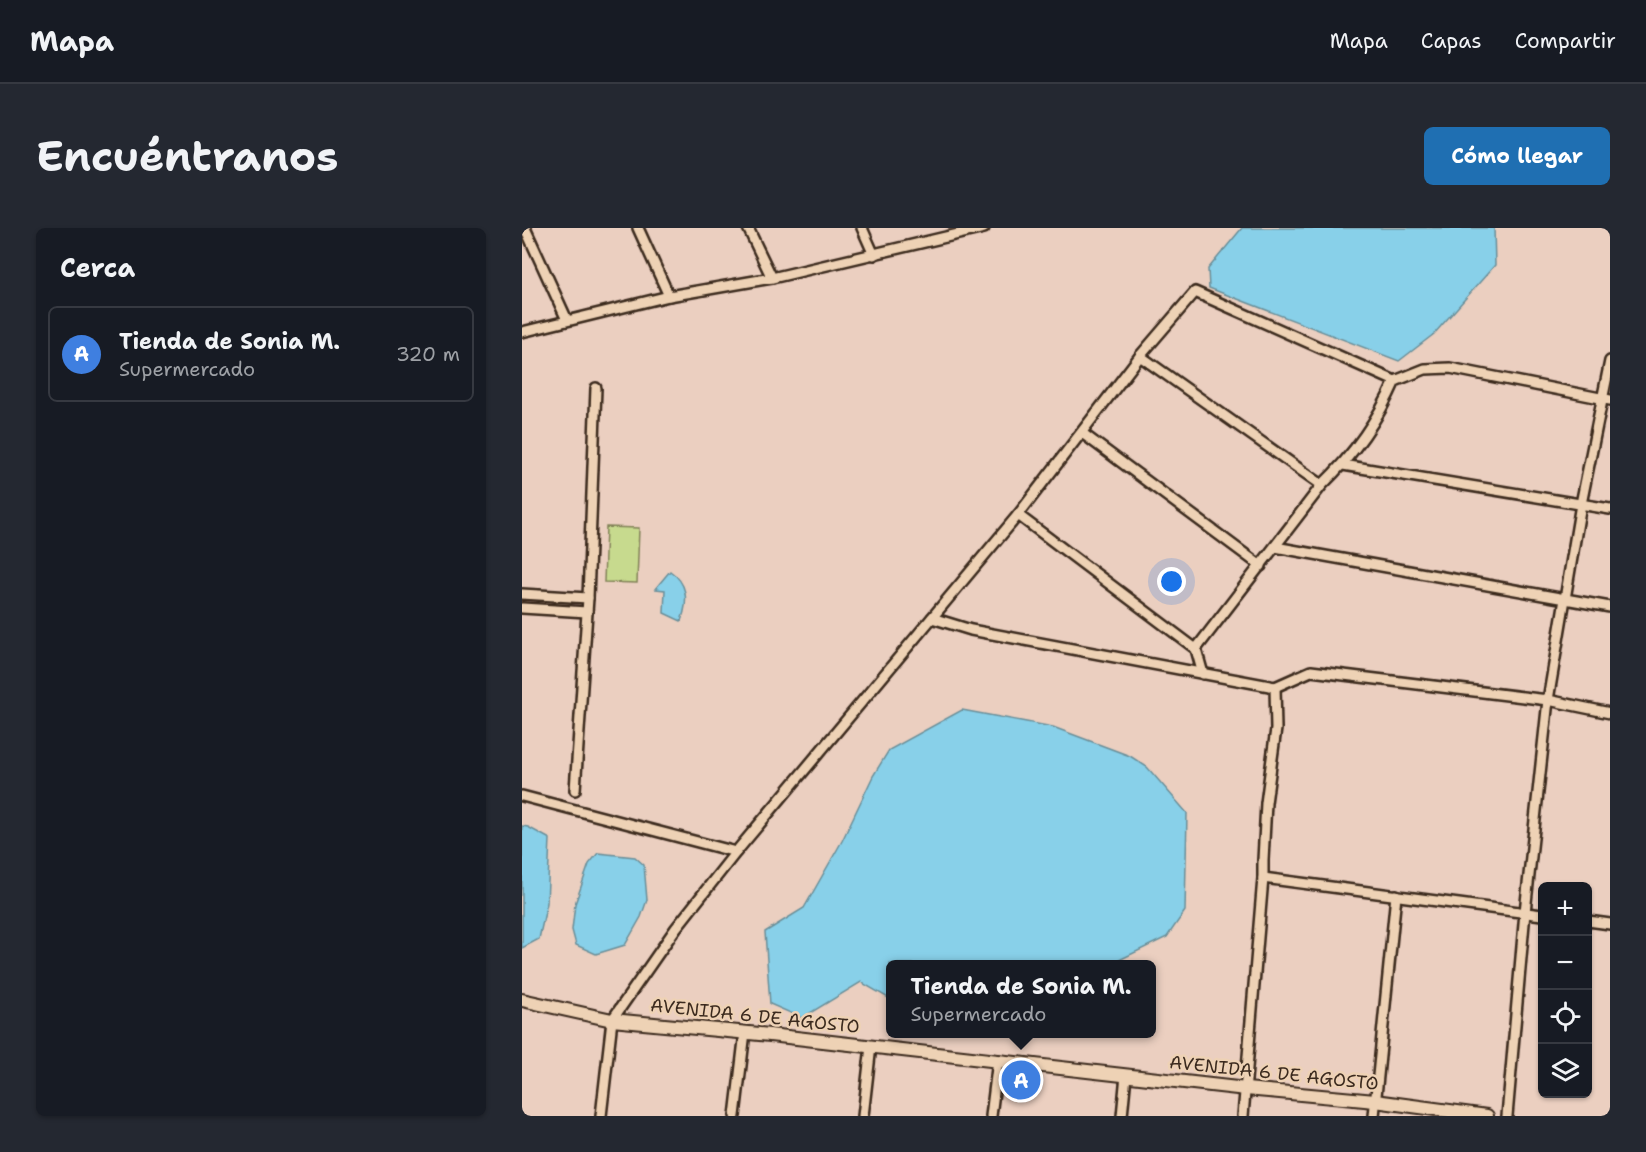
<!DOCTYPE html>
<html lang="es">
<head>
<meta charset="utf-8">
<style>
	:root { --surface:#171b24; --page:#242831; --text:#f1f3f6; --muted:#9ea1a6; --line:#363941; --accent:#1f6fb2 }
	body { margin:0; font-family:"Shantell Sans",sans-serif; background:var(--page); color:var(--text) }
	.controls { position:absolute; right:18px; bottom:18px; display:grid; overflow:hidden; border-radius:9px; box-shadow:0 2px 4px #0004 }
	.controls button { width:54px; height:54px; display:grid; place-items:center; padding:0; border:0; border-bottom:2px solid var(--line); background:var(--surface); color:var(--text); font:30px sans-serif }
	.you { position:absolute; left:650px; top:354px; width:21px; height:21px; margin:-15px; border:4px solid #fff; border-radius:50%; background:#1a73e8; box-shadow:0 0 0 9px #1a73e833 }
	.badge { display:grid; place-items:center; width:39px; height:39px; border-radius:50%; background:var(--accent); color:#fff; font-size:20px; font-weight:700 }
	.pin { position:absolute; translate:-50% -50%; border:3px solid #fff; box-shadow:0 2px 6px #0006 }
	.popup { position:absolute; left:364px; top:732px; width:270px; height:78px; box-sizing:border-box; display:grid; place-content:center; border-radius:9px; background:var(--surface); filter:drop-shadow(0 2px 4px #0005); font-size:20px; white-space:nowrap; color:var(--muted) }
	.popup b { font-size:22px; color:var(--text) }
	.popup::after { content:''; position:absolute; left:50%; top:100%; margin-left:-12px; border:12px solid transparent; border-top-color:var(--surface) }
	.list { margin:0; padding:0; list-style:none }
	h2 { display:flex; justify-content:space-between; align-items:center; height:78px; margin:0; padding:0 24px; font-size:26px }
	h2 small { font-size:20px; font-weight:400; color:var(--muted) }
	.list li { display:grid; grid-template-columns:39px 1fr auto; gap:18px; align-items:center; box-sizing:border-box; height:96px; margin:0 12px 12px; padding:0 12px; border:2px solid var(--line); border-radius:9px }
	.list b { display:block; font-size:22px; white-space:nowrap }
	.list p { margin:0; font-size:20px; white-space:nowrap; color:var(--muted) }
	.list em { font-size:20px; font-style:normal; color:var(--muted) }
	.icon { flex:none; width:33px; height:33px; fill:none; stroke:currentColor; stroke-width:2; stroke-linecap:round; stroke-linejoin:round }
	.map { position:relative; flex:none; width:1088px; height:888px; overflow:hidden; border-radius:9px }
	header { display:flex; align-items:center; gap:36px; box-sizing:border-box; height:84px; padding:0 30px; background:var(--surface); border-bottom:2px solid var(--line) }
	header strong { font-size:28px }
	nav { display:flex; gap:33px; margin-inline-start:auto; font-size:21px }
	.intro { display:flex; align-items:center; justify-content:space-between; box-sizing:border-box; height:144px; padding:0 36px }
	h1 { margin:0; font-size:42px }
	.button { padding:15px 27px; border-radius:9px; background:var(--accent); color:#fff; font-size:21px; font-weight:700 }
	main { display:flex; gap:36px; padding:0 36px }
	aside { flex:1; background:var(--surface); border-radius:9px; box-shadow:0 2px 4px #0004 }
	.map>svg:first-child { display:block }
	.green { fill:#c7da8e; stroke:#818256; stroke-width:1.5 }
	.water { fill:#88d0e9; stroke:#698e98; stroke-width:1.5 }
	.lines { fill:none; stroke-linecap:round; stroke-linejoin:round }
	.minor-casing { stroke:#3b2a1e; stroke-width:14 }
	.tertiary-casing { stroke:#3b2a1e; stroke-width:16 }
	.minor { stroke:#eed2b5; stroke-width:9 }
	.tertiary { stroke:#eed2b5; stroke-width:12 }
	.labels { text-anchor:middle; stroke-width:5; stroke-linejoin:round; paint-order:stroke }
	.street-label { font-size:18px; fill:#3b2a1e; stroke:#eed2b5 }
</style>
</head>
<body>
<header>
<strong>Mapa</strong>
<nav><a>Mapa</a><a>Capas</a><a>Compartir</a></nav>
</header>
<div class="intro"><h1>Encuéntranos</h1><a class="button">Cómo llegar</a></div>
<main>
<aside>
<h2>Cerca<small></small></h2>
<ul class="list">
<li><span class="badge" style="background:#3f7fe0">A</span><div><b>Tienda de Sonia M.</b><p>Supermercado</p></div><em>320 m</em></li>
</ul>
</aside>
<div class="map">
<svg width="1088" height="888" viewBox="0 0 1088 888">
	<rect width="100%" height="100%" fill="#ebcfc0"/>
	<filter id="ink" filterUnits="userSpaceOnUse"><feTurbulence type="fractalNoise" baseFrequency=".0167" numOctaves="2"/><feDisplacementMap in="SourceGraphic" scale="12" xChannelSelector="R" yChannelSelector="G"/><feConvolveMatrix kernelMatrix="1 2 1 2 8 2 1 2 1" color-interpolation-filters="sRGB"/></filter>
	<g filter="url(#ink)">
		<!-- green -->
		<path class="green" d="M84,299L117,300L115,355L82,354Z"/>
		<!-- water -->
		<g class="water">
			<path d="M720,0H972L973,37L912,106L877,133L687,60L686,41Z"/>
			<path d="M148,343C167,356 166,375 159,393L142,385L143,362L133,361Z"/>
			<path d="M440,482L531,499L608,528L625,539L665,585L663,683L645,709L589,736H368V771L339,754L280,790L248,776L243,704L282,680L320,613L351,548L367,522Z"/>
			<path d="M0,598L6,599L28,611L25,675L17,711L0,720Z"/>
			<path d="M76,625L113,629L122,637L125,672L119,689L103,717L74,726L54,717L50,702L53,676L67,636Z"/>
		</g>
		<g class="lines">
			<defs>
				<g id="minor">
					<path d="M3,0L45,92"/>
					<path d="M116,0L147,68"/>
					<path d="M226,0L250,50"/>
					<path d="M340,0L352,27"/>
					<path d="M0,104L147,68L250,50L462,0"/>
					<path d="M618,128L800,257"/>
					<path d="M873,153L903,141L928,140L1088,172"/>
					<path d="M560,205L739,338"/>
					<path d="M821,237L1088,281"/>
					<path d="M496,287L674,421L681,446"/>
					<path d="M753,319L1088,379"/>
					<path d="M0,366L66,370"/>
					<path d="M0,380L65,384"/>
					<path d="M410,390L449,402L753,459L789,443L1026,472L1088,485"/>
					<path d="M53,562L66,370L74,160"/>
					<path d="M0,568L214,624"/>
					<path d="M741,650L1020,687"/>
					<path d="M1066,693L1088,696"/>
					<path d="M79,888L90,792L154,700L214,624L496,287L618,128L673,64L873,153C856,192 830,228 800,257L674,421"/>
					<path d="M213,888L223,804"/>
					<path d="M341,888L349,818"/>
					<path d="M469,888L476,832"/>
					<path d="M600,888L604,847"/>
					<path d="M721,888L741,650V632L744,575L754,501L753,459"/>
					<path d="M852,888L874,667"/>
					<path d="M985,888L1003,684L1026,472L1059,276L1088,133"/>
				</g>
				<path id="tertiary" d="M0,772L90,792L248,807L724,861L853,873L965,888"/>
			</defs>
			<!-- minor casing -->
			<use href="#minor" class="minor-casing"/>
			<!-- tertiary casing -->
			<use href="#tertiary" class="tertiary-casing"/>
			<!-- minor -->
			<use href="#minor" class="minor"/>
			<!-- tertiary -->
			<use href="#tertiary" class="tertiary"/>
		</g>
	</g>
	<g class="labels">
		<!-- street labels -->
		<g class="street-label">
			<text transform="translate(233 788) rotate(6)" y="6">AVENIDA 6 DE AGOSTO</text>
			<text transform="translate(752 845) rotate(6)" y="6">AVENIDA 6 DE AGOSTO</text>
		</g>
	</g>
</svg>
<div class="controls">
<button>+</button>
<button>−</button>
<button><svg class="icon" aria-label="locate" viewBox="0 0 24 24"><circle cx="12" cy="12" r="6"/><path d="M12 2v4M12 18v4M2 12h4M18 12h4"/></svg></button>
<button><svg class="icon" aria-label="layers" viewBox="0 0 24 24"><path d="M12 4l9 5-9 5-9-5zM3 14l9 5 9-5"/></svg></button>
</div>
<div class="you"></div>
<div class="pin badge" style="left:499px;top:852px;background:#3f7fe0">A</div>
<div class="popup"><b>Tienda de Sonia M.</b>Supermercado</div>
</div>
</main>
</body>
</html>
